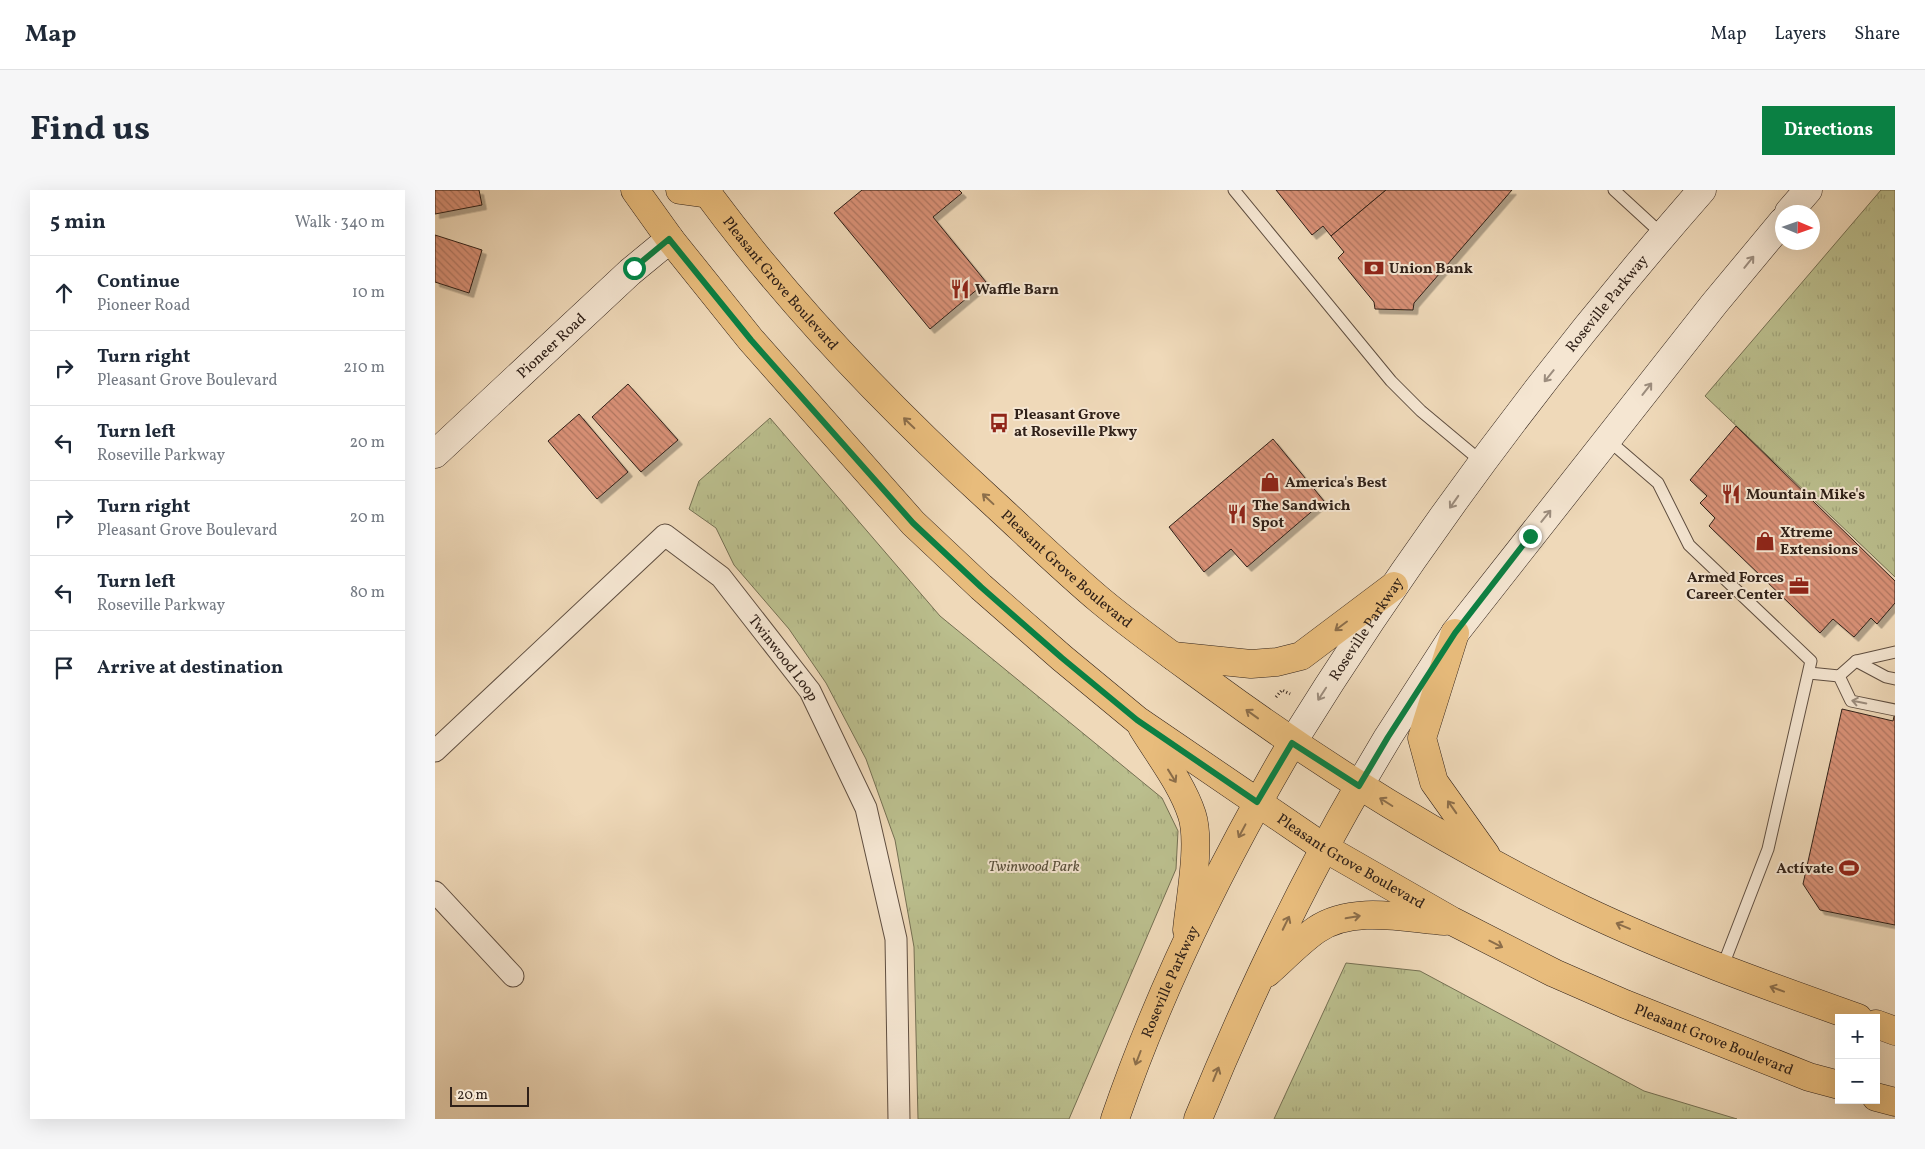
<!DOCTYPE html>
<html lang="en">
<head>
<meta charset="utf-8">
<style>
	:root { --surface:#fff; --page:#f6f6f7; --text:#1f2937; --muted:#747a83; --line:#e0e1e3; --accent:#0b8043 }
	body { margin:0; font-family:Vollkorn,serif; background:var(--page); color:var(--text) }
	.controls { position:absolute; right:15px; bottom:15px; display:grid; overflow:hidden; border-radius:0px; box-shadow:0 5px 20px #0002 }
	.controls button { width:45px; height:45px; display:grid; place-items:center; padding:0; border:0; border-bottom:1px solid var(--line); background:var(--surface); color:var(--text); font:25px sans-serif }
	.compass { position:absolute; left:1340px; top:15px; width:45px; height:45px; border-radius:50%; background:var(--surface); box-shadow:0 5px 20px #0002; rotate:92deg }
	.scale { position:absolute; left:15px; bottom:12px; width:79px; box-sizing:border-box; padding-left:5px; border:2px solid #2f2018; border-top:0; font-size:14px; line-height:18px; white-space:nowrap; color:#2f2018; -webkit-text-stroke:4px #f5e6d2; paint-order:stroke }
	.stop { position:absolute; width:15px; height:15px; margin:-11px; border:4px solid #0b8043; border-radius:50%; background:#fff }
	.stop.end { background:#0b8043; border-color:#fff; box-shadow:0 1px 5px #0008 }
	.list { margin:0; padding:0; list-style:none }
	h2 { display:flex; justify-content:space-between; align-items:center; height:65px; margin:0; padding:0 20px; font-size:21px }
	h2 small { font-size:16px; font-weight:400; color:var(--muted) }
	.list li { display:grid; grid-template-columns:32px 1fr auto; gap:15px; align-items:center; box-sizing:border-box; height:75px; padding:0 20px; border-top:1px solid var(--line) }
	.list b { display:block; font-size:19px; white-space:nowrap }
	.list p { margin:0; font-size:16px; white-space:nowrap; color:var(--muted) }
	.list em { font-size:16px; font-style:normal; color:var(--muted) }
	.icon { flex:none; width:28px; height:28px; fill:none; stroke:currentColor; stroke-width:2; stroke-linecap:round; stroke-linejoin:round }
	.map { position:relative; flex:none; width:1460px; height:929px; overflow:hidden; border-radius:0px }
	header { display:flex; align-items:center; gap:30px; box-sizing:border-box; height:70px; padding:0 25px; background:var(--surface); border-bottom:1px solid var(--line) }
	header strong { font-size:24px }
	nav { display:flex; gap:28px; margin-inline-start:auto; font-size:18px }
	.intro { display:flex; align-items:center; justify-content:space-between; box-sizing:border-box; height:120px; padding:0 30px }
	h1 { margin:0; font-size:35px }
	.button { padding:12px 22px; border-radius:0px; background:var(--accent); color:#fff; font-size:18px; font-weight:700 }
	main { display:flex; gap:30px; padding:0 30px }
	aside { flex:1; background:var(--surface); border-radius:0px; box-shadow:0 5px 20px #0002 }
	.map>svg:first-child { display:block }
	.grass { fill:url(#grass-tufts); stroke:#757053 }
	.building { fill:url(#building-back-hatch); stroke:#2f2018; filter:url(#shadow) }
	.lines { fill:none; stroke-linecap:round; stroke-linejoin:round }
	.lane-casing { stroke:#5f4e40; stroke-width:13 }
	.street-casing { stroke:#5f4e40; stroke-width:23 }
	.secondary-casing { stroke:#2f2018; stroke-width:29 }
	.primary-casing { stroke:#2f2018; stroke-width:29 }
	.path { stroke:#2f2018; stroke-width:3; stroke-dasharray:1 2.5; stroke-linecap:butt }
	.lane { stroke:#f5e6d2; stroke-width:11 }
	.street { stroke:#f5e6d2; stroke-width:21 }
	.secondary { stroke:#f5e6d2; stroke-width:28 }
	.primary { stroke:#e8bc7c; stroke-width:28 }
	.oneway { stroke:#9c8d7e }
	.oneway2 { stroke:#8c6e4a }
	.route { stroke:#0b8043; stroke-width:6 }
	.labels { text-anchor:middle; stroke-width:4; stroke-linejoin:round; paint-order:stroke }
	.poi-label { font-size:15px; font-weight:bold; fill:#2f2018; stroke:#f5e6d2; text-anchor:start }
	.street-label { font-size:15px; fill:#2f2018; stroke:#f5e6d2 }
	.park-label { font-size:15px; font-style:italic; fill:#59503b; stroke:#f5e6d2 }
</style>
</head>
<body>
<header>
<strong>Map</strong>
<nav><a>Map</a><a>Layers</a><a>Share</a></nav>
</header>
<div class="intro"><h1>Find us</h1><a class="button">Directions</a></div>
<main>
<aside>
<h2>5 min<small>Walk · 340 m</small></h2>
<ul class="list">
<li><svg class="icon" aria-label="ahead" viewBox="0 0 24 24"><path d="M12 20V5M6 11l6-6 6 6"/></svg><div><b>Continue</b><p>Pioneer Road</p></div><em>10 m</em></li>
<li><svg class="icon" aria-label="right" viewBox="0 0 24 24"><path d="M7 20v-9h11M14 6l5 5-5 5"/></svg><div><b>Turn right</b><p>Pleasant Grove Boulevard</p></div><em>210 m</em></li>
<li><svg class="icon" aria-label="left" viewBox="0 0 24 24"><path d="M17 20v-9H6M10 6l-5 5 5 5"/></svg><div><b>Turn left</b><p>Roseville Parkway</p></div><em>20 m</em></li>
<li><svg class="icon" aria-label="right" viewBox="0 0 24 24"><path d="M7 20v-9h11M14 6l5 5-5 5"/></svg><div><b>Turn right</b><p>Pleasant Grove Boulevard</p></div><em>20 m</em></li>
<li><svg class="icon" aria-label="left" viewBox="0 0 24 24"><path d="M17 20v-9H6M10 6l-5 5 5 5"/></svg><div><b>Turn left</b><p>Roseville Parkway</p></div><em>80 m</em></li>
<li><svg class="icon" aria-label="arrive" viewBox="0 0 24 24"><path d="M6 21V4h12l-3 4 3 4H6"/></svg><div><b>Arrive at destination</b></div></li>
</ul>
</aside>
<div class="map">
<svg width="1460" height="929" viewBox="0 0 1460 929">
	<defs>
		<pattern id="grass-tufts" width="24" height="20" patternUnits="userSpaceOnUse" patternTransform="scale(1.25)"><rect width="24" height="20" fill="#bbbf8e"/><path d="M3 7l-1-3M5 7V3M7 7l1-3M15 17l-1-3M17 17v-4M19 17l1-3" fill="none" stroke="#a1a47a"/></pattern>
		<pattern id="building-back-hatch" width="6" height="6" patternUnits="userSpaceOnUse" patternTransform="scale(1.25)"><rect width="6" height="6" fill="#d99177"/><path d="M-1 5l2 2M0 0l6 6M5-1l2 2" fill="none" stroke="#b07661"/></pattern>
		<filter id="shadow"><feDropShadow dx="4.5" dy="4.5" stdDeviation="0" flood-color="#0004"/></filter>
	</defs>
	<rect width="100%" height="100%" fill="#efd9b9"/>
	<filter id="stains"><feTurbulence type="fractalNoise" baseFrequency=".004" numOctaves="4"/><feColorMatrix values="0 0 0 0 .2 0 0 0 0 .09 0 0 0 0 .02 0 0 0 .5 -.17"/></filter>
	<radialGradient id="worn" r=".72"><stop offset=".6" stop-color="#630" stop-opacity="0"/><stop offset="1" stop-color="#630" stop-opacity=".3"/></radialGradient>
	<!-- grass -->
	<g class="grass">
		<path d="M1446,0H1460V387L1270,206Z"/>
		<path d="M335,228L505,426L727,608L743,641L741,679L634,929H483L479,757L460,650L431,569L391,493L354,439L299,375L281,338L254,319L264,291Z"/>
		<path d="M911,773L985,781L1209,901L1302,929H839Z"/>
	</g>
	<!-- building -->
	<g class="building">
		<path d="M0,0H44L47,15L0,24Z"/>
		<path d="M427,0H524L527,3L498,27L551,92L495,139L399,23Z"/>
		<path d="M841,0H951L896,46L888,36L877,45Z"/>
		<path d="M951,0H1077L979,113L978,120L940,119L939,112L903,68L909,62L896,46Z"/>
		<path d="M0,45L47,60L34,103L0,92Z"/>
		<path d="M193,194L243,250L206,282L157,227Z"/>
		<path d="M144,224L193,282L162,309L113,251Z"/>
		<path d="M1301,236L1460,391V413L1442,434L1436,428L1419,447L1398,429L1385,443L1274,336L1280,328L1265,313L1272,306L1255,290Z"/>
		<path d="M838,249L889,311L812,377L796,359L769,382L734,337Z"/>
		<path d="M1407,519L1458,531L1460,522V735L1385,720L1368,694Z"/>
	</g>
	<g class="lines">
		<defs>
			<g id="lane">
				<path d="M799,0L956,191L986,221L1047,272"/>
				<path d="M1179,0L1228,45"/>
				<path d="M1172,249L1223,293L1254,355L1376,471L1333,659L1287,778"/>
				<path d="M1421,471L1460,462"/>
				<path d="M1374,483L1404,486L1421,471L1451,487L1460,489"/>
				<path d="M1404,486L1416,511L1460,520"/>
			</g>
			<g id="street">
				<path id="s1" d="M0,561L230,345L286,387L375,501L431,618L461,749L464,929"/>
				<path d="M0,702L78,786"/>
			</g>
			<g id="secondary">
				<path d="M1354,22L1373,0"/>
				<path id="s2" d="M0,264L195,82L235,49"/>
				<path id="s3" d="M857,553C978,358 1116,172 1267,0"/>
				<path d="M924,596L953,547L1020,443L1279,114L1348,31"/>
			</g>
			<g id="primary">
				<path id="s4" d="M200,0L235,49L316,150L478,333L546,397L627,468L702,530L888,657L1017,731L1119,783L1190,814L1374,887L1404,895"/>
				<path d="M245,0L274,4"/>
				<path id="s5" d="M270,0C353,113 451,215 554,309C591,343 628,379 666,411C701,440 739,467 776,494C893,580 1016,656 1147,719C1235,761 1330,795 1423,828"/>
				<path d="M1020,443L987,548L999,592L1051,665"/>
				<path d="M738,466L816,474L842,472L866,466L959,396"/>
				<path d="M707,537C724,565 747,594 757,625C766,653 755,709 752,740"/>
				<path d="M832,783C848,769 864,752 881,740C917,715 970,728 1010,731"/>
				<path d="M1441,834L1460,841"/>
				<path d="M1441,907L1460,912"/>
				<path id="s6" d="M680,929C725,798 787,672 857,553"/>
				<path d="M763,929C810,814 862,703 924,596"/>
			</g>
		</defs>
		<!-- lane casing -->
		<use href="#lane" class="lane-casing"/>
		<!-- street casing -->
		<use href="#street" class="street-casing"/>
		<!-- secondary casing -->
		<use href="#secondary" class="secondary-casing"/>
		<!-- primary casing -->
		<use href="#primary" class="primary-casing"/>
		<!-- path -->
		<path class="path" d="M841,507L847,500L855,504"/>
		<!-- lane -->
		<use href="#lane" class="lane"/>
		<!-- street -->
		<use href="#street" class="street"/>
		<!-- secondary -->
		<use href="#secondary" class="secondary"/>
		<!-- primary -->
		<use href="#primary" class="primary"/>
	</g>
	<!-- one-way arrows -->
	<defs><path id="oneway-shaft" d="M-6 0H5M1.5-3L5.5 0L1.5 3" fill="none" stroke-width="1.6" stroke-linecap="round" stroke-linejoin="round" transform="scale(1.25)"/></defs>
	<g class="oneway">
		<use href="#oneway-shaft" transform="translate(1314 72) rotate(-51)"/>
		<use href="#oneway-shaft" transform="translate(1114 186) rotate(129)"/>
		<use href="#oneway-shaft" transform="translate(1212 199) rotate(-52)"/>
		<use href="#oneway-shaft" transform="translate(1019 312) rotate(125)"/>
		<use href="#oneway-shaft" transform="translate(1111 326) rotate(-51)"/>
		<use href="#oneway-shaft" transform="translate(887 504) rotate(123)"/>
		<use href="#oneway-shaft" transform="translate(1424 512) rotate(-169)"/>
	</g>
	<g class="oneway2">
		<use href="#oneway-shaft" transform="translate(474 233) rotate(-136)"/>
		<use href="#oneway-shaft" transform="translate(553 309) rotate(-137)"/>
		<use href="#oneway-shaft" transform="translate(906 436) rotate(143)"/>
		<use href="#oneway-shaft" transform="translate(817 524) rotate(-144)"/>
		<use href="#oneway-shaft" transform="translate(737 586) rotate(58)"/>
		<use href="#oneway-shaft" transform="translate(951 612) rotate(-148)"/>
		<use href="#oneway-shaft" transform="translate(1017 617) rotate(-125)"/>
		<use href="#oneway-shaft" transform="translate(807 641) rotate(118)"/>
		<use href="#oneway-shaft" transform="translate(918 727) rotate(-10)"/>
		<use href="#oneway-shaft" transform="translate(851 733) rotate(-64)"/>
		<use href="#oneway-shaft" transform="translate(1188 736) rotate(-157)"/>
		<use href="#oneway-shaft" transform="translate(1061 754) rotate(27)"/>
		<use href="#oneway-shaft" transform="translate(1342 799) rotate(-160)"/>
		<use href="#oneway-shaft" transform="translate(703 868) rotate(111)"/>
		<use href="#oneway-shaft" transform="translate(781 884) rotate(-68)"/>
	</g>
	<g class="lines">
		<!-- route -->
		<path class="route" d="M199,78L234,49L316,150L478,333L546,397L627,468L702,530L822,612L857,553L924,596L953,547L1020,443L1095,346"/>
	</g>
	<!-- icons -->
	<defs>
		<symbol id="bank-bare" viewBox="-9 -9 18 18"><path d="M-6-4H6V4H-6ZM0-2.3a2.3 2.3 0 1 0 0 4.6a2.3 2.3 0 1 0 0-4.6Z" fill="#8f2418" stroke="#f5e6d2" stroke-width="2.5" paint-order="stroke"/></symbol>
		<symbol id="restaurant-bare" viewBox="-9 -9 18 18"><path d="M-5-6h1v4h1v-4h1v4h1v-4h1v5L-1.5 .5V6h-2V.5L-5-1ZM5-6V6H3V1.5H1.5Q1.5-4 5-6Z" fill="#8f2418" stroke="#f5e6d2" stroke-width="2.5" paint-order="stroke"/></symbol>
		<symbol id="bus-bare" viewBox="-9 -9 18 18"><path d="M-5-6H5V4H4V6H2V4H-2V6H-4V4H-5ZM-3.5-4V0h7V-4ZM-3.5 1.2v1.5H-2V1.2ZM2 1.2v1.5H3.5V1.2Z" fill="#8f2418" stroke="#f5e6d2" stroke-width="2.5" paint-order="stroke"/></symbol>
		<symbol id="shop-bare" viewBox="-9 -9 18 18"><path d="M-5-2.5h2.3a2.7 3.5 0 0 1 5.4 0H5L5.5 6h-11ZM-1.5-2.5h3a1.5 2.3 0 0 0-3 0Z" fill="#8f2418" stroke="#f5e6d2" stroke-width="2.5" paint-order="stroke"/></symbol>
		<symbol id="office-bare" viewBox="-9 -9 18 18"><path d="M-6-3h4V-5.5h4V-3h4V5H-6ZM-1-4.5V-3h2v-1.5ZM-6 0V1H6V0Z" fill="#8f2418" stroke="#f5e6d2" stroke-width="2.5" paint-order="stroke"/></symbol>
		<symbol id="stadium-bare" viewBox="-9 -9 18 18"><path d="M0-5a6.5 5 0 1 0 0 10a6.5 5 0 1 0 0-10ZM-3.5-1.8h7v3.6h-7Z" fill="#8f2418" stroke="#f5e6d2" stroke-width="2.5" paint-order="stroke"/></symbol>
	</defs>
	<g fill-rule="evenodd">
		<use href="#bank-bare" x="925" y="64" width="28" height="28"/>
		<use href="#restaurant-bare" x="511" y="85" width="28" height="28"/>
		<use href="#bus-bare" x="550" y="219" width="28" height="28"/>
		<use href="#shop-bare" x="821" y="278" width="28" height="28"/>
		<use href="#restaurant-bare" x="1282" y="290" width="28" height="28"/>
		<use href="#restaurant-bare" x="788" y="310" width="28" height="28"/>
		<use href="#shop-bare" x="1316" y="337" width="28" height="28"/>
		<use href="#office-bare" x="1350" y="382" width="28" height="28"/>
		<use href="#stadium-bare" x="1400" y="664" width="28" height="28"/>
	</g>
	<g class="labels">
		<!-- poi labels -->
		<g class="poi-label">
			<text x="954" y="83">Union Bank</text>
			<text x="540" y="104">Waffle Barn</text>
			<text x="579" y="229">Pleasant Grove<tspan x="579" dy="17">at Roseville Pkwy</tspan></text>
			<text x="850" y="297">America's Best</text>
			<text x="1311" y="309">Mountain Mike's</text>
			<text x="817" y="320">The Sandwich<tspan x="817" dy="17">Spot</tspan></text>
			<text x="1345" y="347">Xtreme<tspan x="1345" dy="17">Extensions</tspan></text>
			<text x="1349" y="392" text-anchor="end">Armed Forces<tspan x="1349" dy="17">Career Center</tspan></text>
			<text x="1399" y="683" text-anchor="end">Actívate</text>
		</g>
		<!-- street labels -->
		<g class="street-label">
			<text dy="5" stroke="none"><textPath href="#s5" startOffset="120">Pleasant Grove Boulevard</textPath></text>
			<text dy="5" stroke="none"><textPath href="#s3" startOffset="541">Roseville Parkway</textPath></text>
			<text dy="5" stroke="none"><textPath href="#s2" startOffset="159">Pioneer Road</textPath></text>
			<text dy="5" stroke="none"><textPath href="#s5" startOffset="525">Pleasant Grove Boulevard</textPath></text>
			<text dy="5" stroke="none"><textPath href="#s3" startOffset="136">Roseville Parkway</textPath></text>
			<text dy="5" stroke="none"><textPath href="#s1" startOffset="488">Twinwood Loop</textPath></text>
			<text dy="5" stroke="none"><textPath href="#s4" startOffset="989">Pleasant Grove Boulevard</textPath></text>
			<text dy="5" stroke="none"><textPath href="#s6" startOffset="148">Roseville Parkway</textPath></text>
			<text dy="5" stroke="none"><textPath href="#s4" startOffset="1394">Pleasant Grove Boulevard</textPath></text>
		</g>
		<!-- park labels -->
		<g class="park-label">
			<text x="599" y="681">Twinwood Park</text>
		</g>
	</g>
	<rect width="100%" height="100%" filter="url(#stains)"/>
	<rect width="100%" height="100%" fill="url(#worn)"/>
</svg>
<div class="controls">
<button>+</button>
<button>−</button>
</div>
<svg class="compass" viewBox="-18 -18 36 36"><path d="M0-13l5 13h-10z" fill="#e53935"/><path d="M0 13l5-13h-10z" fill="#747a83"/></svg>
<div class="scale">20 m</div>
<div class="stop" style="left:199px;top:78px"></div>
<div class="stop end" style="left:1095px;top:346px"></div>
</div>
</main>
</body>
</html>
